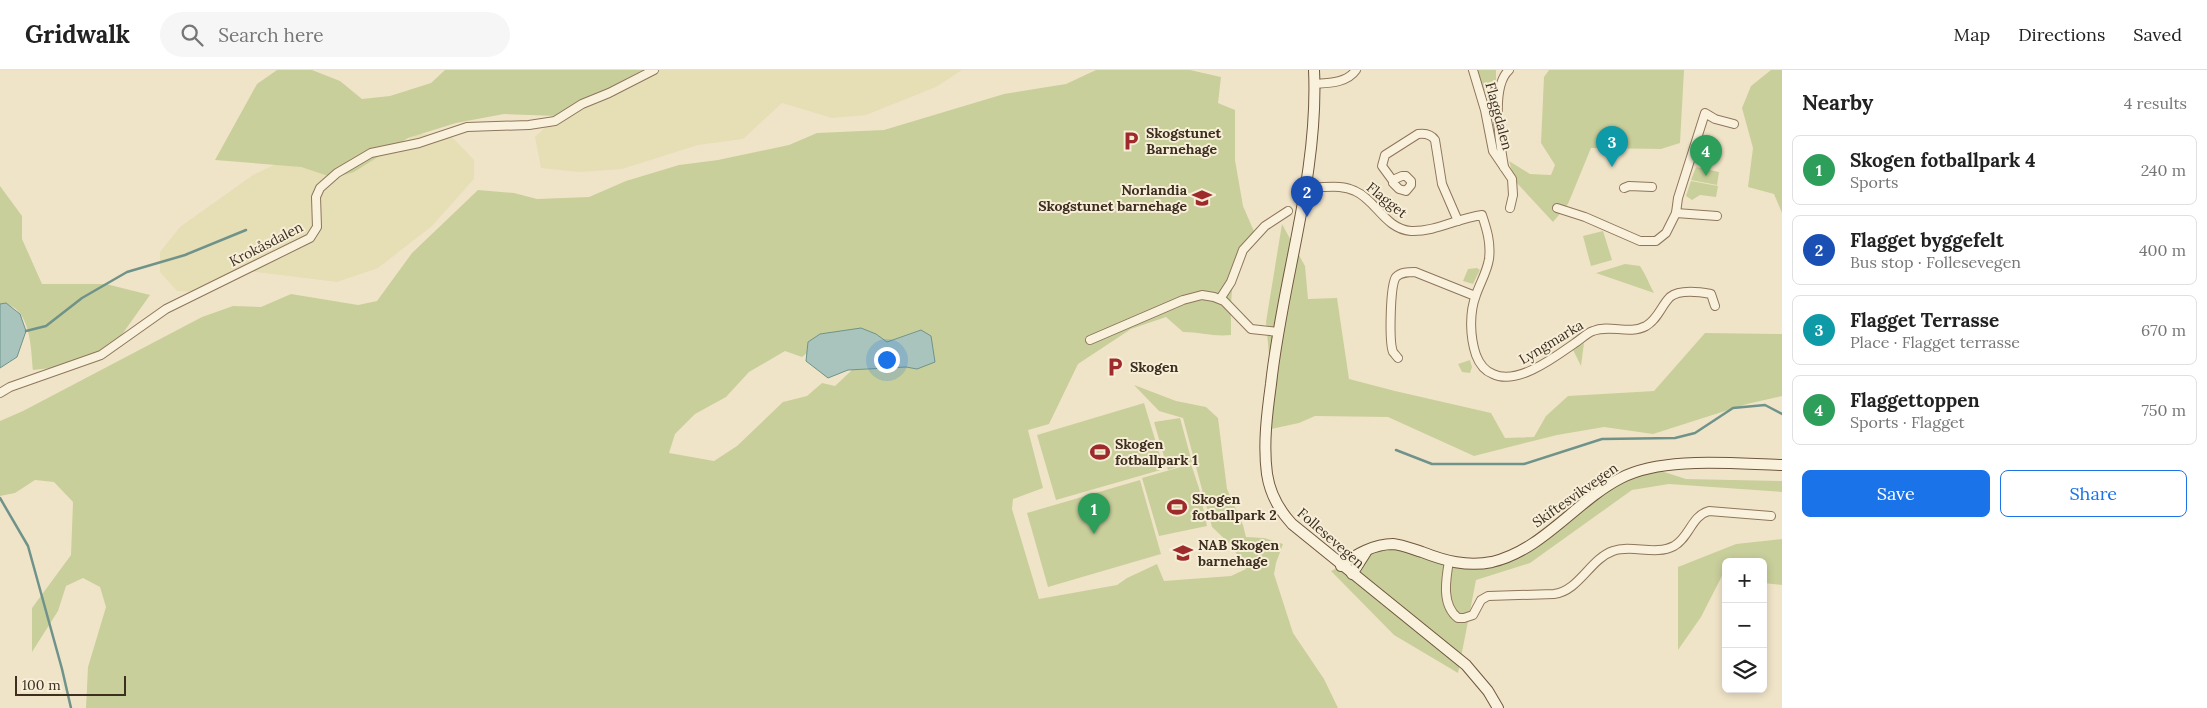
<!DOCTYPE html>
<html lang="en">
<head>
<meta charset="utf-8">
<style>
	:root { --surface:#fff; --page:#f6f6f6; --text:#222; --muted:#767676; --line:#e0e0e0; --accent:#1a73e8 }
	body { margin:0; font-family:Lora,serif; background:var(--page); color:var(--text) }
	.controls { position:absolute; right:15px; bottom:15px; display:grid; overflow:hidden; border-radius:8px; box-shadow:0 2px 8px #0003 }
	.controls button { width:45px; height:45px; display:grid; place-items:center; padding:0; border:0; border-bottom:1px solid var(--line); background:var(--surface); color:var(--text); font:25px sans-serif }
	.scale { position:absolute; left:15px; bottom:12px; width:111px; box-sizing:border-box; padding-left:5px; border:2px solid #3d2e20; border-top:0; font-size:14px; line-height:18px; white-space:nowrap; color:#3d2e20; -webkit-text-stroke:4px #f7eed8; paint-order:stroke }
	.you { position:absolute; left:886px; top:289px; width:18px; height:18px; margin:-12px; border:4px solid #fff; border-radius:50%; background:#1a73e8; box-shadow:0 0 0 8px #1a73e833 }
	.badge { display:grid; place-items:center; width:32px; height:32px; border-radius:50%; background:var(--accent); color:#fff; font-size:16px; font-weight:700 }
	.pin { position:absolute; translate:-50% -41px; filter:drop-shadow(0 1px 2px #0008) }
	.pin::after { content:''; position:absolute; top:26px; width:18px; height:15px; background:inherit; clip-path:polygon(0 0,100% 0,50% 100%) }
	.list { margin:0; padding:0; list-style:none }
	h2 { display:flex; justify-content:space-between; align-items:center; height:65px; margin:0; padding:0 20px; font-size:21px }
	h2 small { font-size:16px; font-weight:400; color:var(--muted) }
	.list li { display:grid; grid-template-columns:32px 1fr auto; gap:15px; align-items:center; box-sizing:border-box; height:70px; margin:0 10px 10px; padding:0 10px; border:1px solid var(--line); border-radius:8px }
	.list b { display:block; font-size:19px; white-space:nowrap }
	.list p { margin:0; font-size:16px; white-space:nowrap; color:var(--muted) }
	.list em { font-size:16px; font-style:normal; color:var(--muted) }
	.actions { display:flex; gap:10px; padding:15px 20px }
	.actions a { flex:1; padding:11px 0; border:1px solid var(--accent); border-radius:8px; text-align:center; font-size:18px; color:var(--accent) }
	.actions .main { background:var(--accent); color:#fff }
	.icon { flex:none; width:28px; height:28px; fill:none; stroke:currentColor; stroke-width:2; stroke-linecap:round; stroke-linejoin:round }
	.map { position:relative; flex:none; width:1782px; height:638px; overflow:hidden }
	header { display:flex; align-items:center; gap:30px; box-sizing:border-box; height:70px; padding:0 25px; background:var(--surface); border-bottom:1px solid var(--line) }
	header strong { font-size:24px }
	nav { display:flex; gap:28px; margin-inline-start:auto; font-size:18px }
	.search { width:350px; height:45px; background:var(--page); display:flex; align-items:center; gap:12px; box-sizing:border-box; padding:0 18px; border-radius:28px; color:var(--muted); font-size:19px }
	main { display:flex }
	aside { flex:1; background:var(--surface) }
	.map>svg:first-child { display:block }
	.farmland { fill:#e6deb5 }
	.green { fill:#c9cf9b; fill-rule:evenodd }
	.water { fill:#a9c4bc; stroke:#6f938a }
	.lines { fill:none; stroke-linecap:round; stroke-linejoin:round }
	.stream { stroke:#6f938a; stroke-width:2.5 }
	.street-casing { stroke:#8d765c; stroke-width:10 }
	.secondary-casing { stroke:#6f573f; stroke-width:12 }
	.street { stroke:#faf1dc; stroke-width:8 }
	.secondary { stroke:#faf1dc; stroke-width:10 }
	.labels { text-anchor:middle; stroke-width:4; stroke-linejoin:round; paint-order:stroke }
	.street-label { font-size:14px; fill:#3d2e20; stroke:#f7eed8 }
	.poi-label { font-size:14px; font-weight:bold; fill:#3d2e20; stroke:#f7eed8; text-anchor:start }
</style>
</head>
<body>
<header>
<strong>Gridwalk</strong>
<div class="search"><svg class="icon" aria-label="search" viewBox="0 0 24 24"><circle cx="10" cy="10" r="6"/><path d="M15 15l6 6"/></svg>Search here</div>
<nav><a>Map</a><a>Directions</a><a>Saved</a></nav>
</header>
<main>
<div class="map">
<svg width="1782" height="638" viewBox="0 0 1782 638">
	<rect width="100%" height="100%" fill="#f0e4c8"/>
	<!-- farmland -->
	<g class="farmland">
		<path d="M643,0H962L936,17L866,45L832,48L782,33L743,69L698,75L622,99L580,102L541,98L535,67L561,42Z"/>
		<path d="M418,64H449L474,90V109L432,156L378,198L337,212L241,200L205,222L177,221L160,202V182L180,157L253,105L278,93L301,97L334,108Z"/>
	</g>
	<!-- green -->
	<g class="green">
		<path d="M277,0H312L340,11L362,29L390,26L431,13L445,0H643L557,46L504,44L456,53L408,68L354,102L334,108L301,97L215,90L257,14Z"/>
		<path d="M1096,0H1190L1221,7L1218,33L1235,40V90L1243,136L1256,166C1229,202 1231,222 1231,265C1214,267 1200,262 1183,262L1166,247L1131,259L1078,294L1049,354L1028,360L1043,418L1013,429L1012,439L1039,529L1117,515L1127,508L1157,494L1164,511L1231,506L1246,499L1231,475L1212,457L1183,348L1159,341L1134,315L1176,331L1206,337L1218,348L1227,419L1243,455L1246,467L1264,468L1283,474L1276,493L1274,504L1293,563L1324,609L1338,638H86L88,597L106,537L100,517L83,508L66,516L58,541L32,582V538L71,485L73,432L54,412L35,410L15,423L0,426V351L23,341L202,247L233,236L261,237L291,224L358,235L377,231L412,183L478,120L514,123L537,129L589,127L626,111L679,95L718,90L789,75L817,63L884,60L1004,24L1066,14ZM920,260L917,299L906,297L852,300L835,316L822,313L807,326L783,332L737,376L714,391L669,383L675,364L695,344L726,327L749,302L785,281L802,287L807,283L808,272L876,264L887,272Z"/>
		<path d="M1467,0H1496V11L1480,24L1476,4Z"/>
		<path d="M1549,0H1684L1680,73L1661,79L1591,78L1568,134L1553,152L1515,111L1509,91L1530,104L1551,105L1555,95L1541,73L1544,7Z"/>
		<path d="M1771,0H1782V143L1774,124L1748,117L1753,78L1742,38L1751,16Z"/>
		<path d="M1696,97L1719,102L1717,115L1691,110Z"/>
		<path d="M1691,111L1718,116L1716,127L1700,125L1692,130L1686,126Z"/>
		<path d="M0,116L22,146V169L42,214H106L150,225L116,273L79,295L33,300C31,279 31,233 0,234Z"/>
		<path d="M1282,154L1305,196L1308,229L1337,228L1349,309L1395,321L1491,343L1505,368L1534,367L1546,346L1568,326L1654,321L1705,263L1782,264V326L1747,334L1653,364L1604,357L1557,365L1474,386L1388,347L1315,346L1299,353L1262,361L1273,329L1266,252Z"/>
		<path d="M1603,161L1612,190L1591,196L1583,166Z"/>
		<path d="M1625,194L1640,196C1646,205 1649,214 1654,223L1596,203Z"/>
		<path d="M1477,198L1480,200L1473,214L1463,211L1468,199Z"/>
		<path d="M1584,273L1581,296L1573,280Z"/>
		<path d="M1470,290L1472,297L1470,303L1462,302L1458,294Z"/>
		<path d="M1144,333L1164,399L1056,430L1037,365Z"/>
		<path d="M1180,348L1192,392L1168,400L1154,352Z"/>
		<path d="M1191,394L1199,418L1207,456L1159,466L1142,408Z"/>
		<path d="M1661,401L1686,409L1782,411V422L1669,414L1632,420L1530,493L1476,510L1458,603L1394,565L1331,501L1387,472L1471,494L1518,479L1607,413Z"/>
		<path d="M1140,410L1161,484L1048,517L1027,443Z"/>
		<path d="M1782,469V515L1763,513V492H1726V498L1701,547L1678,580V497L1736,474Z"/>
	</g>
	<!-- water -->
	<g class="water">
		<path d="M6,233L20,244L26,261L17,287L0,298V234Z"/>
		<path d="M861,258L876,264L887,272L921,260L931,266L935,292L917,299L906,297L848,300L828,308L806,291L808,272L820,264Z"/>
	</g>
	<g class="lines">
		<!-- stream -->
		<g class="stream">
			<path d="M26,261L46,256L82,228L127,202L185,185L246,160"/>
			<path d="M1396,380L1432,394H1524L1602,369L1675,368L1695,363L1733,338L1765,335L1782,344"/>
			<path d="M0,428L28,476L62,599L71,638"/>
		</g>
		<defs>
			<g id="street">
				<path d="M1473,0L1485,40L1493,81L1512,109L1513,125L1510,138"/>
				<path d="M1314,14C1329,13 1347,13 1356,0"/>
				<path d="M1504,97C1500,73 1490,17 1509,0"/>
				<path d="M1402,106H1406L1411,111V115L1406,121L1399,119L1393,113L1395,109Z"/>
				<path d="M1393,111L1382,96L1385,85L1418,64C1425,63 1431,64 1435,70L1442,114L1458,151"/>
				<path d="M1305,117C1322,119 1339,113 1355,121C1376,130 1385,159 1411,161C1435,162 1458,148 1482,145C1487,160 1491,173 1489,189C1487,202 1480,213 1476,225C1469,243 1470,267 1476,285C1479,293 1485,301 1493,304C1517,316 1555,287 1575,273C1581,269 1587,263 1593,261C1610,254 1629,265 1646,256C1658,249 1661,236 1670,227C1680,219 1700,222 1711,224L1715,236"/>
				<path d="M1624,118L1629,116L1652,117"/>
				<path d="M1557,138L1585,147L1640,171H1656L1666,163L1676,143L1678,128L1705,43L1715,49L1734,54"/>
				<path d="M1676,143L1717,146"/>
				<path d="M1220,229L1231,212L1243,180L1265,156L1288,141"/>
				<path d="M1090,270L1183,230L1202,225L1214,227L1224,231L1251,259L1278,262"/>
				<path d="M1398,288C1397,287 1394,283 1393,282C1389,272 1390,215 1396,207C1401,202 1408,202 1415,202L1475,226"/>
				<path d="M0,323L10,317L101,285L166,239L310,168L317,157L316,127L320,118L337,103L371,83L419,73L467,57L529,55L555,51L582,34L609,23L654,0"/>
				<path d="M1449,491C1446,509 1441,535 1458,548H1464L1473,545L1481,530L1488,526L1554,524C1579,521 1590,489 1613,481C1632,474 1655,486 1674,476C1690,467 1691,446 1709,441L1771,446"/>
			</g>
			<g id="secondary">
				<path d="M1314,0C1319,105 1282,210 1271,314C1267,343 1263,375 1267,404C1270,424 1279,440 1292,454L1466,595L1488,621L1498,638"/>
				<path d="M1341,496C1355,484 1375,474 1393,474C1403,475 1412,479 1422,482C1445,491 1467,497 1492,492C1543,480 1576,431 1621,408C1663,386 1735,394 1782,395"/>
				<path d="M1352,504L1366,482"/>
			</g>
		</defs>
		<!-- street casing -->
		<use href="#street" class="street-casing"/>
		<!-- secondary casing -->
		<use href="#secondary" class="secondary-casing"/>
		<!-- street -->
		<use href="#street" class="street"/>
		<!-- secondary -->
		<use href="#secondary" class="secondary"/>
	</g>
	<!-- icons -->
	<defs>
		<symbol id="parking-bare" viewBox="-9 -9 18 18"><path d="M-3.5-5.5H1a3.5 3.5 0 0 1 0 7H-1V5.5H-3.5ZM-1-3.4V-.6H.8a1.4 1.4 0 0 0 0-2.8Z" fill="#9e2a2b" stroke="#f7eed8" stroke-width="2.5" paint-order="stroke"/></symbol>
		<symbol id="school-bare" viewBox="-9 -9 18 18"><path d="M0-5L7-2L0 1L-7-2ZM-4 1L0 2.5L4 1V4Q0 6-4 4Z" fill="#9e2a2b" stroke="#f7eed8" stroke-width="2.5" paint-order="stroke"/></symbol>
		<symbol id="stadium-bare" viewBox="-9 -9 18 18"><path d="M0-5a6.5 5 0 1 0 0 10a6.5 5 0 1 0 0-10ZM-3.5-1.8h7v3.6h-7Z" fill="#9e2a2b" stroke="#f7eed8" stroke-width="2.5" paint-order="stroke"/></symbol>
	</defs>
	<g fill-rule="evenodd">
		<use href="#parking-bare" x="1117" y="57" width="28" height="28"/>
		<use href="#school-bare" x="1188" y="114" width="28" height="28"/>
		<use href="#parking-bare" x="1101" y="283" width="28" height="28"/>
		<use href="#stadium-bare" x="1086" y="368" width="28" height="28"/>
		<use href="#stadium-bare" x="1163" y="423" width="28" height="28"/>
		<use href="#school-bare" x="1169" y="469" width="28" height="28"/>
	</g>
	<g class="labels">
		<!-- street labels -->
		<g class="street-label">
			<text transform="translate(1499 46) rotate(75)" y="5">Flaggdalen</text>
			<text transform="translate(1387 130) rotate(39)" y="5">Flagget</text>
			<text transform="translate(266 174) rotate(-27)" y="5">Krokåsdalen</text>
			<text transform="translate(1551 272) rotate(-31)" y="5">Lyngmarka</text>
			<text transform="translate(1575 425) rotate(-35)" y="5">Skiftesvikvegen</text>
			<text transform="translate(1331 468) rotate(41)" y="5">Follesevegen</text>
		</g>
		<!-- poi labels -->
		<g class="poi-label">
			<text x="1146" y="68">Skogstunet<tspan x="1146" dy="16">Barnehage</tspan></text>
			<text x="1187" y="125" text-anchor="end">Norlandia<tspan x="1187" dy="16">Skogstunet barnehage</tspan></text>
			<text x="1130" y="302">Skogen</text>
			<text x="1115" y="379">Skogen<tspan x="1115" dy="16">fotballpark 1</tspan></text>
			<text x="1192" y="434">Skogen<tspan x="1192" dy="16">fotballpark 2</tspan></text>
			<text x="1198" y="480">NAB Skogen<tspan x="1198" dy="16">barnehage</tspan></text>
		</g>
	</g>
</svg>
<div class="controls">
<button>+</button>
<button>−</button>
<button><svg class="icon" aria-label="layers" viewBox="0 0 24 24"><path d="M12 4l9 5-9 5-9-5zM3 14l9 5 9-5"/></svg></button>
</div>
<div class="scale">100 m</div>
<div class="you"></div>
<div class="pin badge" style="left:1094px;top:464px;background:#2e9e5b">1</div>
<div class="pin badge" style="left:1307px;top:147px;background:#1a4fb4">2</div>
<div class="pin badge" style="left:1612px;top:97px;background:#0f9aa8">3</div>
<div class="pin badge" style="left:1706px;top:106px;background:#2e9e5b">4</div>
</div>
<aside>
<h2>Nearby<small>4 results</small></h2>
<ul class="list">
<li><span class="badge" style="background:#2e9e5b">1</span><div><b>Skogen fotballpark 4</b><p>Sports</p></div><em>240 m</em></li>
<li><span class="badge" style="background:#1a4fb4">2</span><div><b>Flagget byggefelt</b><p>Bus stop · Follesevegen</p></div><em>400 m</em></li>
<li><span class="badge" style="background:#0f9aa8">3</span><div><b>Flagget Terrasse</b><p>Place · Flagget terrasse</p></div><em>670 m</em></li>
<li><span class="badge" style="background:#2e9e5b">4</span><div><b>Flaggettoppen</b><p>Sports · Flagget</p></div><em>750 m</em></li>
</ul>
<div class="actions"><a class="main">Save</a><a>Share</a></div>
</aside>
</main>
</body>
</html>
